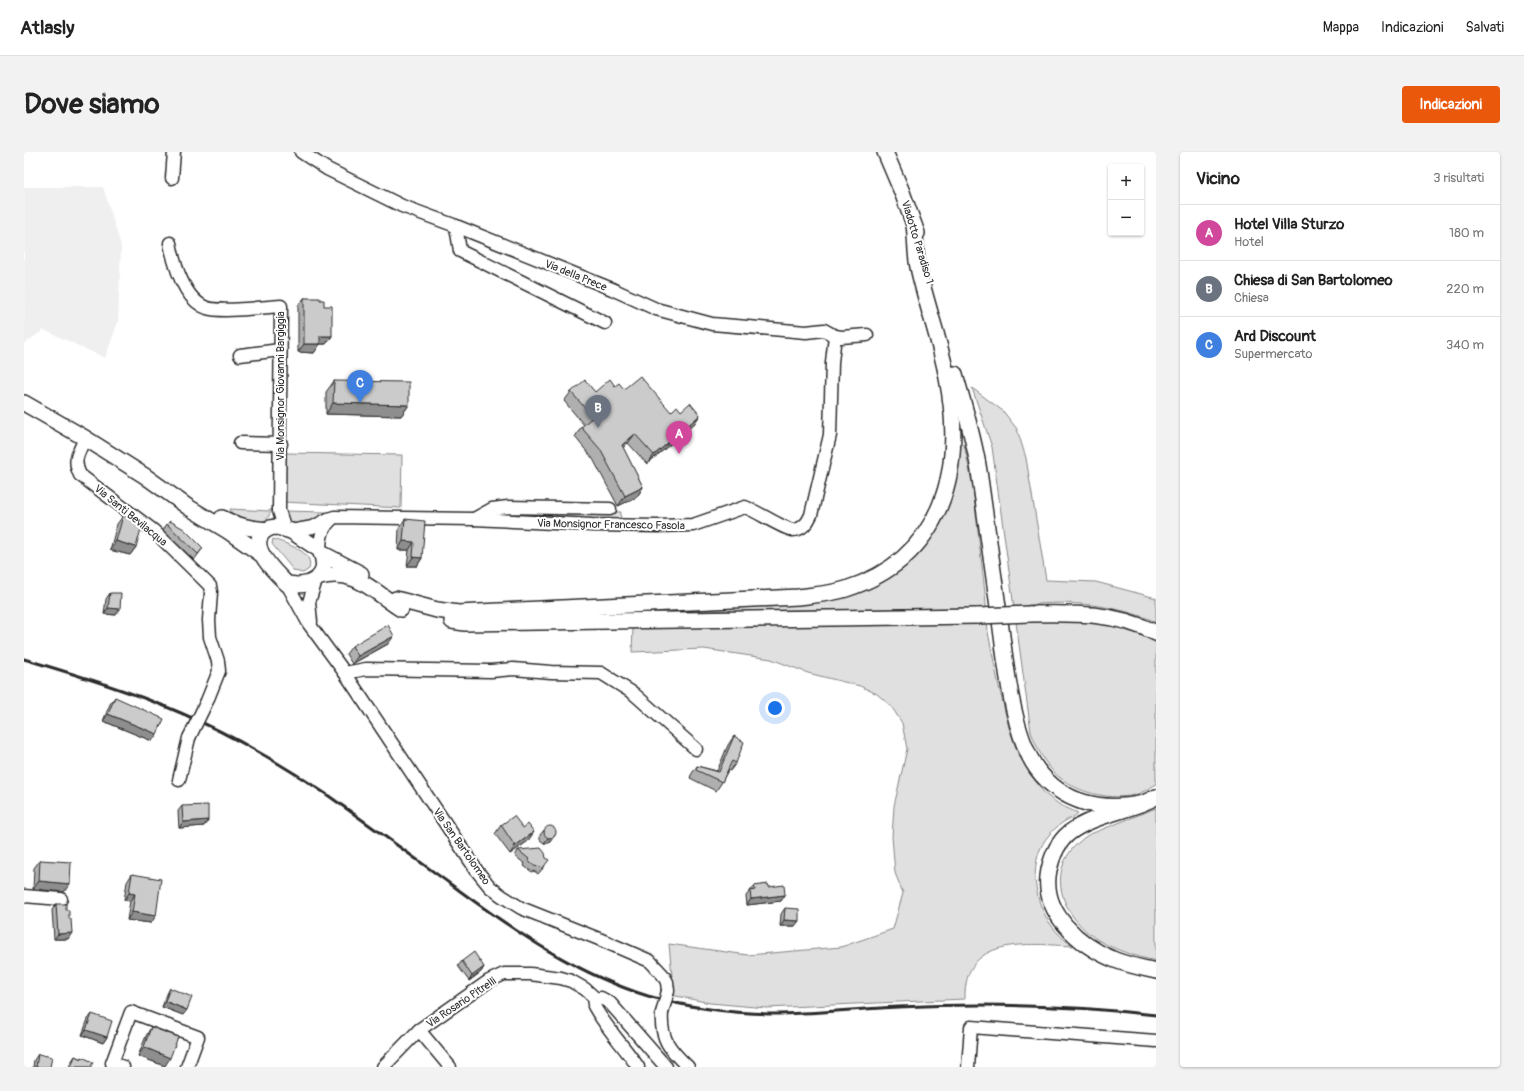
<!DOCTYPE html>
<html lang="it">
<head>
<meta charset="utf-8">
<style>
	:root { --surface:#fff; --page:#f2f2f2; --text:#222; --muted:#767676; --line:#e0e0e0; --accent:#ea580c }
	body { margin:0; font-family:Pangolin,sans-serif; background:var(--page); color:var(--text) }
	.controls { position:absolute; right:12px; top:12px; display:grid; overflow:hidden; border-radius:4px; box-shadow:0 1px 3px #0004 }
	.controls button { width:36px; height:36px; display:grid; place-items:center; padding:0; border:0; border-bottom:1px solid var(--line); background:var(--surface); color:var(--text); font:20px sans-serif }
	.you { position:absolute; left:751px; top:556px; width:14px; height:14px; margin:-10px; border:3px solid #fff; border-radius:50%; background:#1a73e8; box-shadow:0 0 0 6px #1a73e833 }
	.badge { display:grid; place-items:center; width:26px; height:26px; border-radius:50%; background:var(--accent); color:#fff; font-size:13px; font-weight:700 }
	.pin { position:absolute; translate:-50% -33px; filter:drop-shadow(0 1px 2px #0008) }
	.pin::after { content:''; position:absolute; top:21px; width:14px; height:12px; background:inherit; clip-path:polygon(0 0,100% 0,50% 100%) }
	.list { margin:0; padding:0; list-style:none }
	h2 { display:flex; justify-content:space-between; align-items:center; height:52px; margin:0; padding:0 16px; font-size:17px }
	h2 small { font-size:13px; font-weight:400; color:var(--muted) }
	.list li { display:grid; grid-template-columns:26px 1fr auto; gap:12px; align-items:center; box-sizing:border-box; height:56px; padding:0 16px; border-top:1px solid var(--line) }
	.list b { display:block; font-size:15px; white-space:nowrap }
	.list p { margin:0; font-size:13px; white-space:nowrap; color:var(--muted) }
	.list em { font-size:13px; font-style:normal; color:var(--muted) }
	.map { position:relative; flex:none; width:1132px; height:915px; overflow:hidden; border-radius:4px }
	header { display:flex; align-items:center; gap:24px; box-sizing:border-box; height:56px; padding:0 20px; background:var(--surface); border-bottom:1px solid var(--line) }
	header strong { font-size:19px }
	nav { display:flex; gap:22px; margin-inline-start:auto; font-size:14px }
	.intro { display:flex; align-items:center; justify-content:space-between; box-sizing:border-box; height:96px; padding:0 24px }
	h1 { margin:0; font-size:28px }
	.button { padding:10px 18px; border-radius:4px; background:var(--accent); color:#fff; font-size:14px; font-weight:700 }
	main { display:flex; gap:24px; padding:0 24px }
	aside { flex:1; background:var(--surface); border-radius:4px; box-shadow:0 1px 3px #0004 }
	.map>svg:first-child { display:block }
	.built { fill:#efefef }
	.green { fill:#e0e0e0; stroke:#868686 }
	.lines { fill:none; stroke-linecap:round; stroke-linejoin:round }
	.minor-casing { stroke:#2b2b2b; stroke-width:15 }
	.major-casing { stroke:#2b2b2b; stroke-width:18 }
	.minor { stroke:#fff; stroke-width:12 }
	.major { stroke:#fff; stroke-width:15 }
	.rail { stroke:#2b2b2b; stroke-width:3 }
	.minor-bridge-casing { stroke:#2b2b2b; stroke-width:15; stroke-linecap:butt }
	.major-bridge-casing { stroke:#2b2b2b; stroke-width:18; stroke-linecap:butt }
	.minor-bridge { stroke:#fff; stroke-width:12 }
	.major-bridge { stroke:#fff; stroke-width:15 }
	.wall { fill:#afafaf; stroke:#2b2b2b }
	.shaded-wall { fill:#8e8e8e; stroke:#2b2b2b }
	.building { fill:#cbcbcb; stroke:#2b2b2b }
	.labels { text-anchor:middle; stroke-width:4; stroke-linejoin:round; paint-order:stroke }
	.street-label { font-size:11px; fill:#2b2b2b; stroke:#fff }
</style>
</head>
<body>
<header>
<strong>Atlasly</strong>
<nav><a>Mappa</a><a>Indicazioni</a><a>Salvati</a></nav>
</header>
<div class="intro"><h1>Dove siamo</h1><a class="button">Indicazioni</a></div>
<main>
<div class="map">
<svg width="1132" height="915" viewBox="0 0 1132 915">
	<rect width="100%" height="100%" fill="#fff"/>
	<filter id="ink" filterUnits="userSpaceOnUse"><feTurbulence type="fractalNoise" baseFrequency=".025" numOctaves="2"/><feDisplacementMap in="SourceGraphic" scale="8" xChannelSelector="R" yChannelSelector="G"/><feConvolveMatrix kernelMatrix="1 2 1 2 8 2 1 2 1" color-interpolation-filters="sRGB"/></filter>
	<g filter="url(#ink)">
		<!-- built -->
		<path class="built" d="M0,35H79L97,94L94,170L81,206L20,178L0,192Z"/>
		<!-- green -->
		<g class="green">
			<path d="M948,236L979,259L993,277L1002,306L1022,428L1072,430L1132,446V470C1094,453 1045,448 1004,453L1006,470C1016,468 1026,469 1037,469C1070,470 1104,473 1132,491V632C1125,637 1118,641 1110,643C1088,648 1058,642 1039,628C1023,617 1014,599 1007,580L968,295Z"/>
			<path d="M940,292L949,335L961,441L964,480L975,535L985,576L994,602L1005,620L1021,642L1036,653L1054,661C1050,666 1043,667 1038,671C1034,674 1028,679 1025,683C1004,707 1009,748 1027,773C1033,781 1040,788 1049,794C1004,792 939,783 941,847L742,856L686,851L647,843L649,835L645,792L724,803L817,795L869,777L879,741L871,721L868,685L870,654L883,597L878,571L867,554L853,542L836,534L784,521L747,507L680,497L608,500L609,476L954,472L953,456L612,460V458L728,455L780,450L839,437L921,358L930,335L937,293Z"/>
			<path d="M260,301L378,303L377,356L259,350Z"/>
			<path d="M249,356L243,367L234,372L209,365L206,357L245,359Z"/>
			<path d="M260,359L302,360L287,371L271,373L263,366Z"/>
			<path d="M528,359L527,367L474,363V360Z"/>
			<path d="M532,359L597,360L596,369L532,368Z"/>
			<path d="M249,387C262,392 291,399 285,417L279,421L270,419L248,392Z"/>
			<path d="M1132,656V809C1113,805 1091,798 1074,788C1034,762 1019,713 1064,683Z"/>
		</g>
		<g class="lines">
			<defs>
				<g id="minor">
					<path d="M277,0L303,17L378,54L432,74L588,137L632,157L688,172L782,180L800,178L811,184L817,185L843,183"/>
					<path d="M148,26L150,0"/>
					<path d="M432,74L436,99L581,171"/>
					<path d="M146,91C150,111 160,148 183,156C199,161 238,155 257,154L255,359L261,377"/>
					<path d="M216,203L256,198"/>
					<path d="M61,286C55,301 48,307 56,323L130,379L180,428L186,434L187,440L185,468L186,485L194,509L195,519L183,549"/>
					<path d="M216,291L257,292"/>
					<path d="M450,367L468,357L484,355L586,357"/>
					<path d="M267,379L289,375L304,367L310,365L450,367L568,373L634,374L669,373L721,355C733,359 759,377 769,378C778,378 784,370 787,363L806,283L808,210L811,184"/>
					<path d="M296,398C296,385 298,376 308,367"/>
					<path d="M263,432L285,472L321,521L453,719L466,735L478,744L497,756L575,787L626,809L639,823L643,830L644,839"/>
					<path d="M287,470L285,450L292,428"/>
					<path d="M321,521L342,517L467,519L489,517L527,520L577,521L609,541L672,597"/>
					<path d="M155,628L165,586"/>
					<path d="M0,744L37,747"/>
					<path d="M638,861C636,887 646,898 664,915"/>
					<path d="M395,878L426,915"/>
					<path d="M99,915L88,911L107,860L174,885L163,915"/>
					<path d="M359,915L395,878L465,829L480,822H506L537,826L547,829L561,837L572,847"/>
					<path d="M614,915C600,894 582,876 570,854L572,847L577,846L586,851L642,915"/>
					<path d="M944,915L947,875L1132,889"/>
				</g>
				<g id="major">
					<path d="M861,0L878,40L893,81"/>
					<path d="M931,222C940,254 950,286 955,319C962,369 969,419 976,469C982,512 988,582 1013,617C1039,652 1079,660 1119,651"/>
					<path d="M0,251L61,286L121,324L164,355L204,379L237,402"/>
					<path d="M198,366C213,374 225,376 242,378"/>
					<path d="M253,375L267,379L296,398C308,425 287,436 263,432C252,421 227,398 237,383C241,377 247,375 253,375Z"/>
					<path d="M297,401L337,422"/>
					<path d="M296,425C331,416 350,440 377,457"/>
					<path d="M372,447L413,458L434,461L774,445C789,443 806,442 822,437C919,406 941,318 923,226C916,188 902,152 894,115C891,101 892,86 890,73"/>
					<path d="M1005,462C1049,461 1092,460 1132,481"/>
					<path d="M428,469L441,471L954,464"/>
					<path d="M1132,645C1105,660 1070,662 1045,681C1034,690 1028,704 1025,718C1016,760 1056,794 1091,808C1104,813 1118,816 1132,819"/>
				</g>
			</defs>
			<!-- minor casing -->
			<use href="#minor" class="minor-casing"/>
			<!-- major casing -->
			<use href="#major" class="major-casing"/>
			<!-- minor -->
			<use href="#minor" class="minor"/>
			<!-- major -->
			<use href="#major" class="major"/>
			<!-- rail -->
			<path class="rail" d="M0,507C53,523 106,539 157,561C208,583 256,611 302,642C347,674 392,707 436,739C495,782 553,822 624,844C666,856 713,862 757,862C796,861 835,857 874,855C960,851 1046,853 1132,863"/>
			<defs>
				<g id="minor-bridge">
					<path d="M165,586L183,549"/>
					<path d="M638,861L644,839"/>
				</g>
				<path id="major-bridge" d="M954,464L1005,462"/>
			</defs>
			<!-- minor-bridge casing -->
			<use href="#minor-bridge" class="minor-bridge-casing"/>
			<!-- major-bridge casing -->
			<use href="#major-bridge" class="major-bridge-casing"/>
			<!-- minor-bridge -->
			<use href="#minor-bridge" class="minor-bridge"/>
			<!-- major-bridge -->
			<use href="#major-bridge" class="major-bridge"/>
		</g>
		<!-- wall -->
		<g class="wall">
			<path d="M280,146L296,148L300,154L308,184L302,192H296L290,201L274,200V154Z"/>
			<path d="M310,229L385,253L377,264L302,262V240Z"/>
			<path d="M591,234L647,260L657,259L676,263L670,272L623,312L604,291L599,296L619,335L613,345L594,354L569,307L551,285L557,275L560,273L540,249L547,240H571Z"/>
			<path d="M99,364L112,395L106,403L86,398L93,372Z"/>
			<path d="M381,367L398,406L393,414H383L385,398H374L375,376Z"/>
			<path d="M143,372L179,396L170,408L139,378Z"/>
			<path d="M86,441L96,457L92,463L80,462L82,447Z"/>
			<path d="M364,492L328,512L322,502L328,494Z"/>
			<path d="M91,545L133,582L128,589L79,569L86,552Z"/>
			<path d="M710,584L712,611L706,619L704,618L698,630L692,639L666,626L667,623L673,614L693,619L704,593Z"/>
			<path d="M158,654L184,668L180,674L155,676L154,659Z"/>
			<path d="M477,673L504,689L486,702L471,682Z"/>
			<path d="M520,678L528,687L525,691H520L516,688V683Z"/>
			<path d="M494,698L521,714L514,722L510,719L508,720L500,714L501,712L491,704Z"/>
			<path d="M16,708L40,740L9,737L10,716Z"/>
			<path d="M108,722L127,771L103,768L106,749L100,748L103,730Z"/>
			<path d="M730,734L745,735L761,743L757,749L723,753L722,744L726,739L727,738Z"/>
			<path d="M32,752L42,758L45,767L44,787H30L28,758Z"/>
			<path d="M761,756L771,774H756L757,762Z"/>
			<path d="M438,809L460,815L457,820L445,829L434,814Z"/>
			<path d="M146,836L159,863L138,855L143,842Z"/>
			<path d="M68,862L83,885L79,891L58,883L64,867Z"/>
			<path d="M127,875L141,914L114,904L122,884Z"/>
			<path d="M14,902L26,915H9L10,908Z"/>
			<path d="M51,904L57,907L58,905L67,915H45L47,910Z"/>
		</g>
		<!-- shaded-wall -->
		<g class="shaded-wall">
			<path d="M296,184H308L302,192H290Z"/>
			<path d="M280,192H296L290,201L274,200Z"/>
			<path d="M309,251L385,253L377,264L302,262Z"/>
			<path d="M676,263L670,272L623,312L630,303Z"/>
			<path d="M611,282L604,291L591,303L598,293Z"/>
			<path d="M619,335L613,345L594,354L601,344Z"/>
			<path d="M92,389L112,395L106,403L86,398Z"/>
			<path d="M379,389L390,390L385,398H374Z"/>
			<path d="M389,405L398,406L393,414H383Z"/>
			<path d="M84,456L96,457L92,463L80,462Z"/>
			<path d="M370,484L364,492L328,512L334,504Z"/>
			<path d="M84,562L133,582L128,589L79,569Z"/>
			<path d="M184,668L180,674L155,676L159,670Z"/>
			<path d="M510,680L504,689L486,702L491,694Z"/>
			<path d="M532,682L525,691H520L524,686Z"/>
			<path d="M15,729L46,732L40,740L9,737Z"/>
			<path d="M105,741L111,742L106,749L100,748Z"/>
			<path d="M761,743L757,749L723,753L727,747Z"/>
			<path d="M108,760L132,764L127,771L103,768Z"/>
			<path d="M760,768L775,769L771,774H756Z"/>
			<path d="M48,781L44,787H30L34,782Z"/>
			<path d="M460,815L457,820L445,829L448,824Z"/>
			<path d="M141,849L163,858L159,863L138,855Z"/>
			<path d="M62,878L83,885L79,891L58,883Z"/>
			<path d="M120,895L146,906L141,914L114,904Z"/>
		</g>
		<!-- building -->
		<g class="building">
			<path d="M280,146H296V148H300V154H308V184H296V192H280Z"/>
			<path d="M616,224L647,260L653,254L657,259L666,251L676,263L630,303L611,282L598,293L619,335L601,344L576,297L557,275L569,265L547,240L561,228L571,240L586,227L591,234L595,231L600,237Z"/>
			<path d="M310,229L385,230V253L309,251Z"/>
			<path d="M99,364L119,370L112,395L92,389Z"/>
			<path d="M381,367L401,369L398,406L389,405L390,390L379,389Z"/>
			<path d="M146,369L160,377L179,396L174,402L143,372Z"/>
			<path d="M86,441H97L96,457L84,456Z"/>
			<path d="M364,473L370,484L334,504L328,494Z"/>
			<path d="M91,545L140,567L133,582L84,562Z"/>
			<path d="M710,584L720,590L712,611L708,609L698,630L672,618L673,614L695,620Z"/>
			<path d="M184,653V668L159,670L158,654Z"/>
			<path d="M490,664L499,676L504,672L510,680L491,694L477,673Z"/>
			<circle cx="526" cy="680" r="6"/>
			<path d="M517,696L521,701L522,706L525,708L518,717L514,713L512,715L504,709L505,707L494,698Z"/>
			<path d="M16,708L47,710L46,732L15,729Z"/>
			<path d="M108,722L137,727L132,764L108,760L111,742L105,741Z"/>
			<path d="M744,732L745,735L760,733L761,743L727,747L726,739L731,738L730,734Z"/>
			<path d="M32,752H42V758H45V767H47L48,781L34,782Z"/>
			<path d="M761,756L775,757V769L760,768Z"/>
			<path d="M450,800L460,815L448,824L438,809Z"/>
			<path d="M146,836L168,845L163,858L141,849Z"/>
			<path d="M68,862L88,869L83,885L62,878Z"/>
			<path d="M127,875L154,885L146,906L120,895Z"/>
			<path d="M14,902L28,905L26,915H12Z"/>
			<path d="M51,904L57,907L58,905L69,910L67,915H47Z"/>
		</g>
	</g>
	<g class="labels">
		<!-- street labels -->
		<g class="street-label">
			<text transform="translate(894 90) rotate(73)" y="4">Viadotto Paradiso 1</text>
			<text transform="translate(552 123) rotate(22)" y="4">Via della Prece</text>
			<text transform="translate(256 234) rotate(-90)" y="4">Via Monsignor Giovanni Bargiggia</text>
			<text transform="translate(107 363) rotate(39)" y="4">Via Santi Bevilacqua</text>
			<text transform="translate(587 372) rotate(1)" y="4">Via Monsignor Francesco Fasola</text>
			<text transform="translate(438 694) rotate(55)" y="4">Via San Bartolomeo</text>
			<text transform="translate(437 850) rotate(-34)" y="4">Via Rosario Pitrelli</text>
		</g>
	</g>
</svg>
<div class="controls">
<button>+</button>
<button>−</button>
</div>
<div class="you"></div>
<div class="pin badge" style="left:655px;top:302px;background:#d1479c">A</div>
<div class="pin badge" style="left:574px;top:276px;background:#6b7280">B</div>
<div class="pin badge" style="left:336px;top:251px;background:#3f7fe0">C</div>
</div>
<aside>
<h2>Vicino<small>3 risultati</small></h2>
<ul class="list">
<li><span class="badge" style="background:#d1479c">A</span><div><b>Hotel Villa Sturzo</b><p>Hotel</p></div><em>180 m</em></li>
<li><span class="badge" style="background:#6b7280">B</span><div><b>Chiesa di San Bartolomeo</b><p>Chiesa</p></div><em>220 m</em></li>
<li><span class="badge" style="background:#3f7fe0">C</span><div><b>Ard Discount</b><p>Supermercato</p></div><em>340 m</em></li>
</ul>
</aside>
</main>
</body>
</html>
